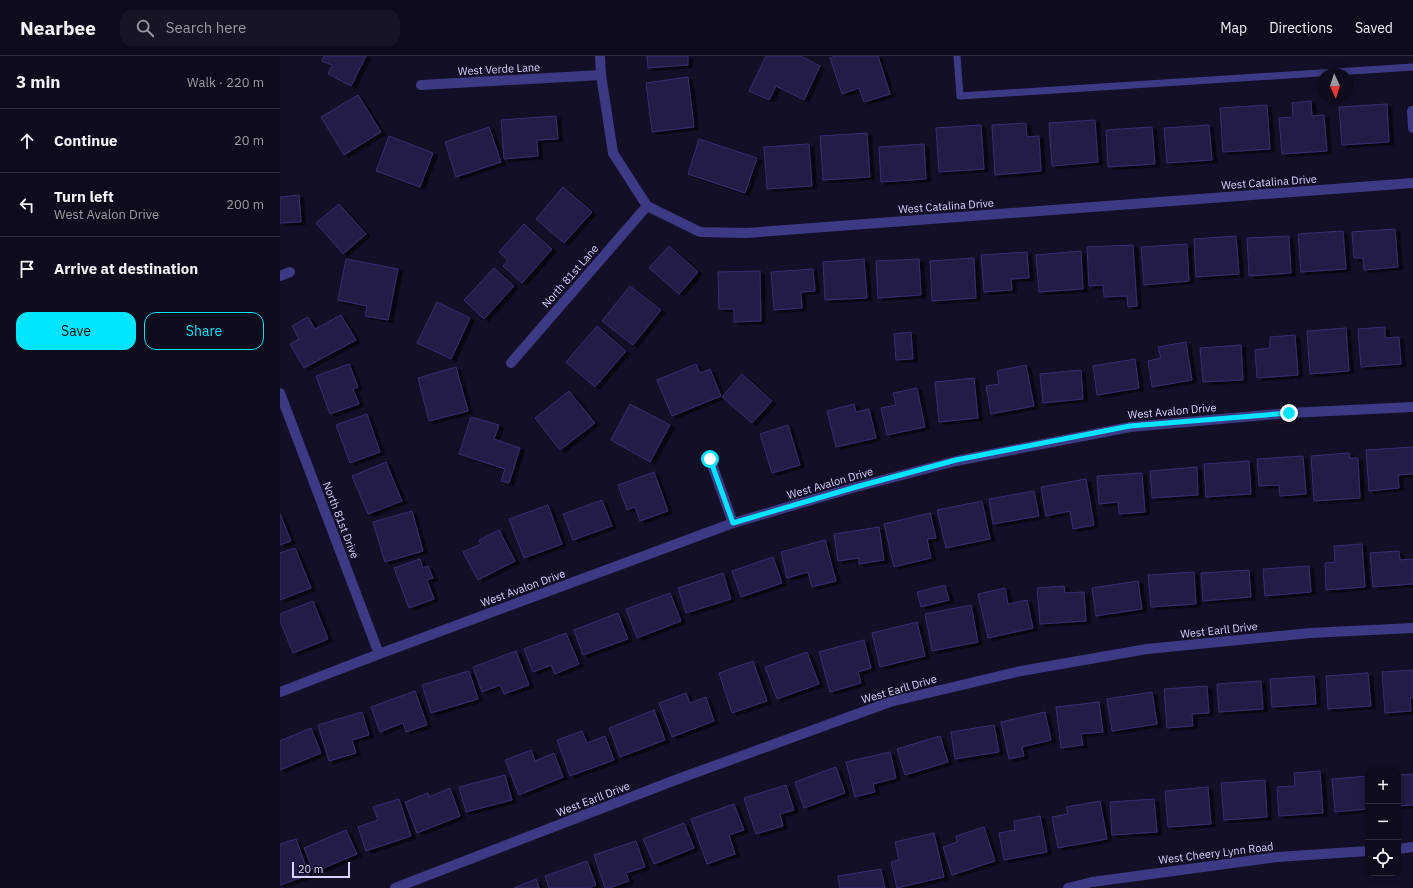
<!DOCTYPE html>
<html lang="en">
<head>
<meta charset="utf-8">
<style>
	:root { --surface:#0e0b1c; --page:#171425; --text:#f1f3f6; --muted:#9b9ba3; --line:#2e2b3b; --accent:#00e5ff }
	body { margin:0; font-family:"IBM Plex Sans",sans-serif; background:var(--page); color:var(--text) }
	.controls { position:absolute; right:12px; bottom:12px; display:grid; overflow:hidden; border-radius:8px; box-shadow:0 2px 6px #0003 }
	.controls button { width:36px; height:36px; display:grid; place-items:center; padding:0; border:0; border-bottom:1px solid var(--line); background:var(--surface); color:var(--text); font:20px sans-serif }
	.compass { position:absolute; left:1037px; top:12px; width:36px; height:36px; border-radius:50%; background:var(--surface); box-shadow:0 2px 6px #0003; rotate:176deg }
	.scale { position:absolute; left:12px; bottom:10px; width:58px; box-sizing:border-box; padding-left:4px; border:2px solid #d9d4ff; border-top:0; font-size:11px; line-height:14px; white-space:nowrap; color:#d9d4ff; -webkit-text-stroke:3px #130f26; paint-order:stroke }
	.stop { position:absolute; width:12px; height:12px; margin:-9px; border:3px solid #00e5ff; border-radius:50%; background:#fff }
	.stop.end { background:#00e5ff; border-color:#fff; box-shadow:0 1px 4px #0008 }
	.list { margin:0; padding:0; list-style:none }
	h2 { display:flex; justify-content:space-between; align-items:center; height:52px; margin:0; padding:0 16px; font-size:17px }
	h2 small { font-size:13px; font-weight:400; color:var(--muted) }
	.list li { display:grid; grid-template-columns:26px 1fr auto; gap:12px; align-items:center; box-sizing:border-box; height:64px; padding:0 16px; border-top:1px solid var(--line) }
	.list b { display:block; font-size:15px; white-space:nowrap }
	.list p { margin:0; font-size:13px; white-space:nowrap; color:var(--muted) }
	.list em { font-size:13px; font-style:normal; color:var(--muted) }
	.actions { display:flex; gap:8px; padding:12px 16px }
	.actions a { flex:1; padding:9px 0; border:1px solid var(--accent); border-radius:12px; text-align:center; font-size:14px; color:var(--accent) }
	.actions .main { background:var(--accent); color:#111 }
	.icon { flex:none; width:22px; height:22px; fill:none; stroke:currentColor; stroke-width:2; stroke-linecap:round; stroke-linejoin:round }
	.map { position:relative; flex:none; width:1133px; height:832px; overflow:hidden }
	header { display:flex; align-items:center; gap:24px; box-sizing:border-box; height:56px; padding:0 20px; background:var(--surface); border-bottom:1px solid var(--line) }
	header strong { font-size:19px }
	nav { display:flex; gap:22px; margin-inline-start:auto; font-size:14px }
	.search { width:280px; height:36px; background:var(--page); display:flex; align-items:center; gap:10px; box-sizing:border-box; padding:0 14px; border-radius:12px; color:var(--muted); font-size:15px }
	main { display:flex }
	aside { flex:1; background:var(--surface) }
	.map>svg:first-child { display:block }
	.building { fill:#241b47; stroke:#3b2d73; filter:url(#shadow) }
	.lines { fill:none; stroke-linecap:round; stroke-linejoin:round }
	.lane { stroke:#3d3a85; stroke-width:7 }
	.street { stroke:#3d3a85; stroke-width:10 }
	.route { stroke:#00e5ff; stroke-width:5 }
	.labels { text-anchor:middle; stroke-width:3; stroke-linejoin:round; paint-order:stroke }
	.street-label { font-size:11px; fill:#d9d4ff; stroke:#130f26 }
</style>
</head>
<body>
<header>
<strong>Nearbee</strong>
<div class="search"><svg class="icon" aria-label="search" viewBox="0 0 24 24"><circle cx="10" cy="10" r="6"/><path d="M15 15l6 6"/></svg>Search here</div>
<nav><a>Map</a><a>Directions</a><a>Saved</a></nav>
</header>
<main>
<aside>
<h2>3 min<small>Walk · 220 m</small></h2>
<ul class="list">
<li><svg class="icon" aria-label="ahead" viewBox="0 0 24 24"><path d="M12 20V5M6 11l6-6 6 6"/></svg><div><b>Continue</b></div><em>20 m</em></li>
<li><svg class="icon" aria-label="left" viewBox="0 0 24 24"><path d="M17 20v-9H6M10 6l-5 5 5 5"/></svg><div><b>Turn left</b><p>West Avalon Drive</p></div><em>200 m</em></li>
<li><svg class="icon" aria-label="arrive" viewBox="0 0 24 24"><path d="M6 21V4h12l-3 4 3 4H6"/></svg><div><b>Arrive at destination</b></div></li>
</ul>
<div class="actions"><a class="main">Save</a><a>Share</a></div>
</aside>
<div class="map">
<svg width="1133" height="832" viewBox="0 0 1133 832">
	<defs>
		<filter id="shadow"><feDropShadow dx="4.5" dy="2.5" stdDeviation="0" flood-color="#0009"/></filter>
	</defs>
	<rect width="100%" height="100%" fill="#130f26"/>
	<!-- building -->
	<g class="building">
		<path d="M44,0H86L71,30L48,18L52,9L42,5Z"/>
		<path d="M367,0H408V9L368,12Z"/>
		<path d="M486,0H520L540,10L524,44L496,30L489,44L469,35Z"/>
		<path d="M556,0H598L610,38L584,46L579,32L562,38L550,2Z"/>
		<path d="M408,21L414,71L372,76L366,27Z"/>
		<path d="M78,39L101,76L64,99L41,61Z"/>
		<path d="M1031,45L1032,60L1044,59L1047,95L1002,98L999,62L1013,61L1012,47Z"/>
		<path d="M1107,48L1109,86L1062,89L1059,51Z"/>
		<path d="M987,49L990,93L943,96L940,52Z"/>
		<path d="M276,60L278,83L257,84L258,100L224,103L221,64Z"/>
		<path d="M815,64L818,106L772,110L769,67Z"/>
		<path d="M746,67L747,81L759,80L761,115L715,119L712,69Z"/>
		<path d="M701,69L704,113L659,116L656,72Z"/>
		<path d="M929,69L932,104L887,107L884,72Z"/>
		<path d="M209,71L221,106L176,121L165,86Z"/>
		<path d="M872,71L875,108L828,111L826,74Z"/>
		<path d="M587,77L590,121L543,124L540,80Z"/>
		<path d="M109,80L153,97L140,131L96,115Z"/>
		<path d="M419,83L477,102L465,137L408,118Z"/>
		<path d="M529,88L532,130L487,133L484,91Z"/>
		<path d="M644,88L646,123L601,126L599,91Z"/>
		<path d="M283,131L312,156L284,187L256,163Z"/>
		<path d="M19,139L21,166L0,167V141Z"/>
		<path d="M59,148L86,178L63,198L36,167Z"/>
		<path d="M244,168L272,193L242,227L223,210L228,204L219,196Z"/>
		<path d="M1115,173L1118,211L1084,214L1083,202H1074L1072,176Z"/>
		<path d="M1063,175L1066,213L1021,216L1018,178Z"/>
		<path d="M956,180L959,218L916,221L914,183Z"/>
		<path d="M1009,180L1011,217L969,220L967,182Z"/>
		<path d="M907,188L909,225L864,229L861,191Z"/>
		<path d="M853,189L857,250L848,251L847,240L824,241L823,229L809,230L807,191Z"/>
		<path d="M389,190L418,216L399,238L369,212Z"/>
		<path d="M801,195L803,233L759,236L756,199Z"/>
		<path d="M747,196L749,222L731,223L732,234L704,236L701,199Z"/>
		<path d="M694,202L696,242L652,245L650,205Z"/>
		<path d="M66,203L118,213L108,264L85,260L87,250L58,244Z"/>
		<path d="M584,203L587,242L545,244L543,206Z"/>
		<path d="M639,203L641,239L598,242L596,205Z"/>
		<path d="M214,212L234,230L204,263L184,244Z"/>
		<path d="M533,213L535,235L521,236L522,252L494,254L491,216Z"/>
		<path d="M480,215L481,265L454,266V253H439L438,216Z"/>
		<path d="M350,230L381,254L353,289L322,265Z"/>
		<path d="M157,246L190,262L171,303L137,287Z"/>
		<path d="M61,259L76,284L24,312L10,288L19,283L12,270L28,261L35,273Z"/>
		<path d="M317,270L346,295L315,331L286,306Z"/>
		<path d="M1105,271V282L1119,281L1121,308L1081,311L1078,273Z"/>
		<path d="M1066,272L1069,315L1030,318L1027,275Z"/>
		<path d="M631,276L633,303L616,304L614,278Z"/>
		<path d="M1015,279L1018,319L977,322L975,294L990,292V281Z"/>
		<path d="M906,286L912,324L872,331L868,305L881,302L878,291Z"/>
		<path d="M961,289L963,324L923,326L920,292Z"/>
		<path d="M855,303L859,332L817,339L813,310Z"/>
		<path d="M69,308L78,331L73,333L79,348L50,358L36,320Z"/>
		<path d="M416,308L420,317L430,313L441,340L392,360L377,324Z"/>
		<path d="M746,309L754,350L711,358L706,330L719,328L717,315Z"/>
		<path d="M176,311L188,355L149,365L138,322Z"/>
		<path d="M801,314L803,343L763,347L760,318Z"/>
		<path d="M462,318L492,345L472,367L442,341Z"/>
		<path d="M694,322L698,362L659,366L655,326Z"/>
		<path d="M637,332L645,371L607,379L601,352L616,349L613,337Z"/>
		<path d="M289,335L315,367L280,394L255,362Z"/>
		<path d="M350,348L390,369L370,406L331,384Z"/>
		<path d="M574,348L576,356L589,353L596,382L556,391L547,355Z"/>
		<path d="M87,358L100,396L70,407L56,369Z"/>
		<path d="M191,361L219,369L214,383L240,392L229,427L221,425L225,413L179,398Z"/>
		<path d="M508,369L520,409L492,417L480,378Z"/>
		<path d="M1133,391V418L1118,419L1119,432L1089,435L1086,394Z"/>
		<path d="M1069,397L1070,402H1078L1080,442L1034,445L1031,400Z"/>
		<path d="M1023,400L1026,438L1000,440L999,429L979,430L977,403Z"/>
		<path d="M969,405L971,438L926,441L924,408Z"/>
		<path d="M106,406L122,445L88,458L72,420Z"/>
		<path d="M917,411L918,439L872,442L870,415Z"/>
		<path d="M374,416L388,455L360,465L355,451L347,454L338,429Z"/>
		<path d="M862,417L865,456L839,458L838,446L819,448L817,420Z"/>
		<path d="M806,423L814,469L793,473L790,455L766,460L761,431Z"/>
		<path d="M754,435L759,460L713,468L709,443Z"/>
		<path d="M322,444L332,470L293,484L283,458Z"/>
		<path d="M702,445L710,483L666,492L657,454Z"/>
		<path d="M268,449L282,488L244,502L229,463Z"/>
		<path d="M132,455L143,495L105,506L93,466Z"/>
		<path d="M650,457L656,482L647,483L651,502L614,511L604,468Z"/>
		<path d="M0,458L11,485L0,489Z"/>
		<path d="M599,471L604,504L579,508V502L558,505L554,478Z"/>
		<path d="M219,474L235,505L198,524L183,496L201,488L199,484Z"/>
		<path d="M545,484L556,525L532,531L528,516L507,522L501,496Z"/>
		<path d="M1082,488L1085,531L1046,534L1045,507L1055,506L1054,490Z"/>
		<path d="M15,492L31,532L0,544V497Z"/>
		<path d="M1119,495L1120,504L1133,503V528L1093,531L1090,497Z"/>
		<path d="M493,501L502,527L461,541L452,515Z"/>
		<path d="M140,503L143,512L148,510L153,522L147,524L154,543L129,552L114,512Z"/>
		<path d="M1029,510L1031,536L985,540L983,513Z"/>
		<path d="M969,514L971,541L923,545L921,517Z"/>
		<path d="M914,516L916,548L871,551L868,519Z"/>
		<path d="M443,517L451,543L406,557L398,532Z"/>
		<path d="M858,525L862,553L816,560L812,532Z"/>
		<path d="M665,529L669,544L641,551L637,536Z"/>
		<path d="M784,530L785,537L804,536L806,565L760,568L757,532Z"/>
		<path d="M725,532L728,548L747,544L753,572L708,582L698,538Z"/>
		<path d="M390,537L401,565L357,582L346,553Z"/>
		<path d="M33,545L48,583L13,597L0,565V558Z"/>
		<path d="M691,549L698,586L652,595L645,558Z"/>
		<path d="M338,557L348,583L303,599L294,574Z"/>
		<path d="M637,566L645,600L600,611L592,577Z"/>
		<path d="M286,577L299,608L275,618L271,609L253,616L244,593Z"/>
		<path d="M584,584L591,612L578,616L581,627L550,636L539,596Z"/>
		<path d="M236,595L249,629L224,638L220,629L202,636L193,611Z"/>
		<path d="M527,596L539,628L497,643L485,611Z"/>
		<path d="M473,605L487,645L452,657L439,617Z"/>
		<path d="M1133,614V642H1130L1131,655L1105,657L1102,616Z"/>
		<path d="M189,615L198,643L151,657L142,629Z"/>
		<path d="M1088,617L1091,650L1048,653L1046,620Z"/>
		<path d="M1034,620L1036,648L992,651L990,623Z"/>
		<path d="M981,625L983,653L939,656L937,628Z"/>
		<path d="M927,630L929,657L912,658L913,670L887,672L884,633Z"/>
		<path d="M135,635L147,669L126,676L123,667L100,676L91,651Z"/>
		<path d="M872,636L877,668L832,675L827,643Z"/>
		<path d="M406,637L410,647L426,641L434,665L392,681L379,647Z"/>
		<path d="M819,646L823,676L801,678L803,689L781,692L776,651Z"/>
		<path d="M374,654L385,684L340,701L329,672Z"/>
		<path d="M82,656L89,679L72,684L76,697L49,705L38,669Z"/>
		<path d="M765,656L771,684L742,691L744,700L729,703L721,666Z"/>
		<path d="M714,669L719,696L675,703L671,676Z"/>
		<path d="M31,672L41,697L0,714V685Z"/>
		<path d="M302,675L307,687L325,680L334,704L290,720L277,684Z"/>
		<path d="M660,680L668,706L625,719L617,693Z"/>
		<path d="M251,694L255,705L274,697L283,721L239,739L225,704Z"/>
		<path d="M610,696L616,722L593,728L595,736L575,741L566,706Z"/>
		<path d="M556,711L565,737L524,752L515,726Z"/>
		<path d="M1040,715L1043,757L999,760L997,731L1015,730L1014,717Z"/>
		<path d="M1133,718V749L1118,750V719Z"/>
		<path d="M225,719L232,744L186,756L179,731Z"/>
		<path d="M1088,720V753L1055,756L1052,723Z"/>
		<path d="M985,724L987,761L944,764L941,727Z"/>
		<path d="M506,729L514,754L500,758L503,770L476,778L464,742Z"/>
		<path d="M928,731L931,768L888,771L885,735Z"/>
		<path d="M170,732L180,760L137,777L125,746L148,737L149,741Z"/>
		<path d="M119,743L131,780L86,795L78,771L98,764L93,751Z"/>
		<path d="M874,743L877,776L832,779L830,746Z"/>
		<path d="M820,745L827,783L778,792L772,761L788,758L786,751Z"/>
		<path d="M454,748L464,774L449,779L455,798L427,808L411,763Z"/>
		<path d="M760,760L767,796L724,804L719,777L735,774L734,765Z"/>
		<path d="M404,767L414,792L374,808L363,783Z"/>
		<path d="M704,771L715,805L672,819L663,791L677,786L676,780Z"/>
		<path d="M66,774L77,798L34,816L24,792Z"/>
		<path d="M654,777L664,821L617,832L611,806L619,804L615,786Z"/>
		<path d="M16,783L29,819L0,829V788Z"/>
		<path d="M356,785L365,811L346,817L349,825L329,832H325L314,799Z"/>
		<path d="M307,805L316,829L308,832H269L265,820Z"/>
		<path d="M601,813L605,832H560L558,820Z"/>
		<path d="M256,823L259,832H234Z"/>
	</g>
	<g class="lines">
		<!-- lane -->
		<path class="lane" d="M677,0L680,40L1133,11"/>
		<!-- street -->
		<g class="street">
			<path d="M320,0L321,19L333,97L367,150L420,176L466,177L1133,127"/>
			<path d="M141,29L321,19"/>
			<path d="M1132,55L1133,72"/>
			<path d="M0,220L10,216"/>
			<path d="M231,307L367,150"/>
			<path d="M0,337L99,598"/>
			<path d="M430,403L453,467"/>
			<path d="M0,636L99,598L453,467L576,431L676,405L850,371L1009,357L1133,351"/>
			<path d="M1118,793L1133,791"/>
			<path d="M115,832L398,723L610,646L741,615L867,593L1030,577L1133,572"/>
			<path d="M788,832L812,826L998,801L1088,795"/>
		</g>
	</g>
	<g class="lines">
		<!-- route -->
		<path class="route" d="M430,403L453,467L576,431L676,404L850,370L1009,357"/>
	</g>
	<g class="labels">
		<!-- street labels -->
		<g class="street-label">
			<text transform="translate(219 13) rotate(-3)" y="4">West Verde Lane</text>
			<text transform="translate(989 126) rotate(-4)" y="4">West Catalina Drive</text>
			<text transform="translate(666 150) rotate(-4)" y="4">West Catalina Drive</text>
			<text transform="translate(290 220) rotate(-49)" y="4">North 81st Lane</text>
			<text transform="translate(892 355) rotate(-5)" y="4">West Avalon Drive</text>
			<text transform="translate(550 427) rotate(-16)" y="4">West Avalon Drive</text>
			<text transform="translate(61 464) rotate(69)" y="4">North 81st Drive</text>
			<text transform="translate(243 532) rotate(-20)" y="4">West Avalon Drive</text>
			<text transform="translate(939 574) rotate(-6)" y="4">West Earll Drive</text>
			<text transform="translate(619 633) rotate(-16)" y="4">West Earll Drive</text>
			<text transform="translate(313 743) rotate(-21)" y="4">West Earll Drive</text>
			<text transform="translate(936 797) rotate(-7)" y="4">West Cheery Lynn Road</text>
		</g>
	</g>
</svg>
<div class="controls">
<button>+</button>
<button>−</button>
<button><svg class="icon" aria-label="locate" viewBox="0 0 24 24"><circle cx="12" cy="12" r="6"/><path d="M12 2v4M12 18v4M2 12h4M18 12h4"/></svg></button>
</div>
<svg class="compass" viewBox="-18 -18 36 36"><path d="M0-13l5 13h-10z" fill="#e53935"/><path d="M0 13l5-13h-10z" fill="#9b9ba3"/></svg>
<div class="scale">20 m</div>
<div class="stop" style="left:430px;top:403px"></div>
<div class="stop end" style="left:1009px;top:357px"></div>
</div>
</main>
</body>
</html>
